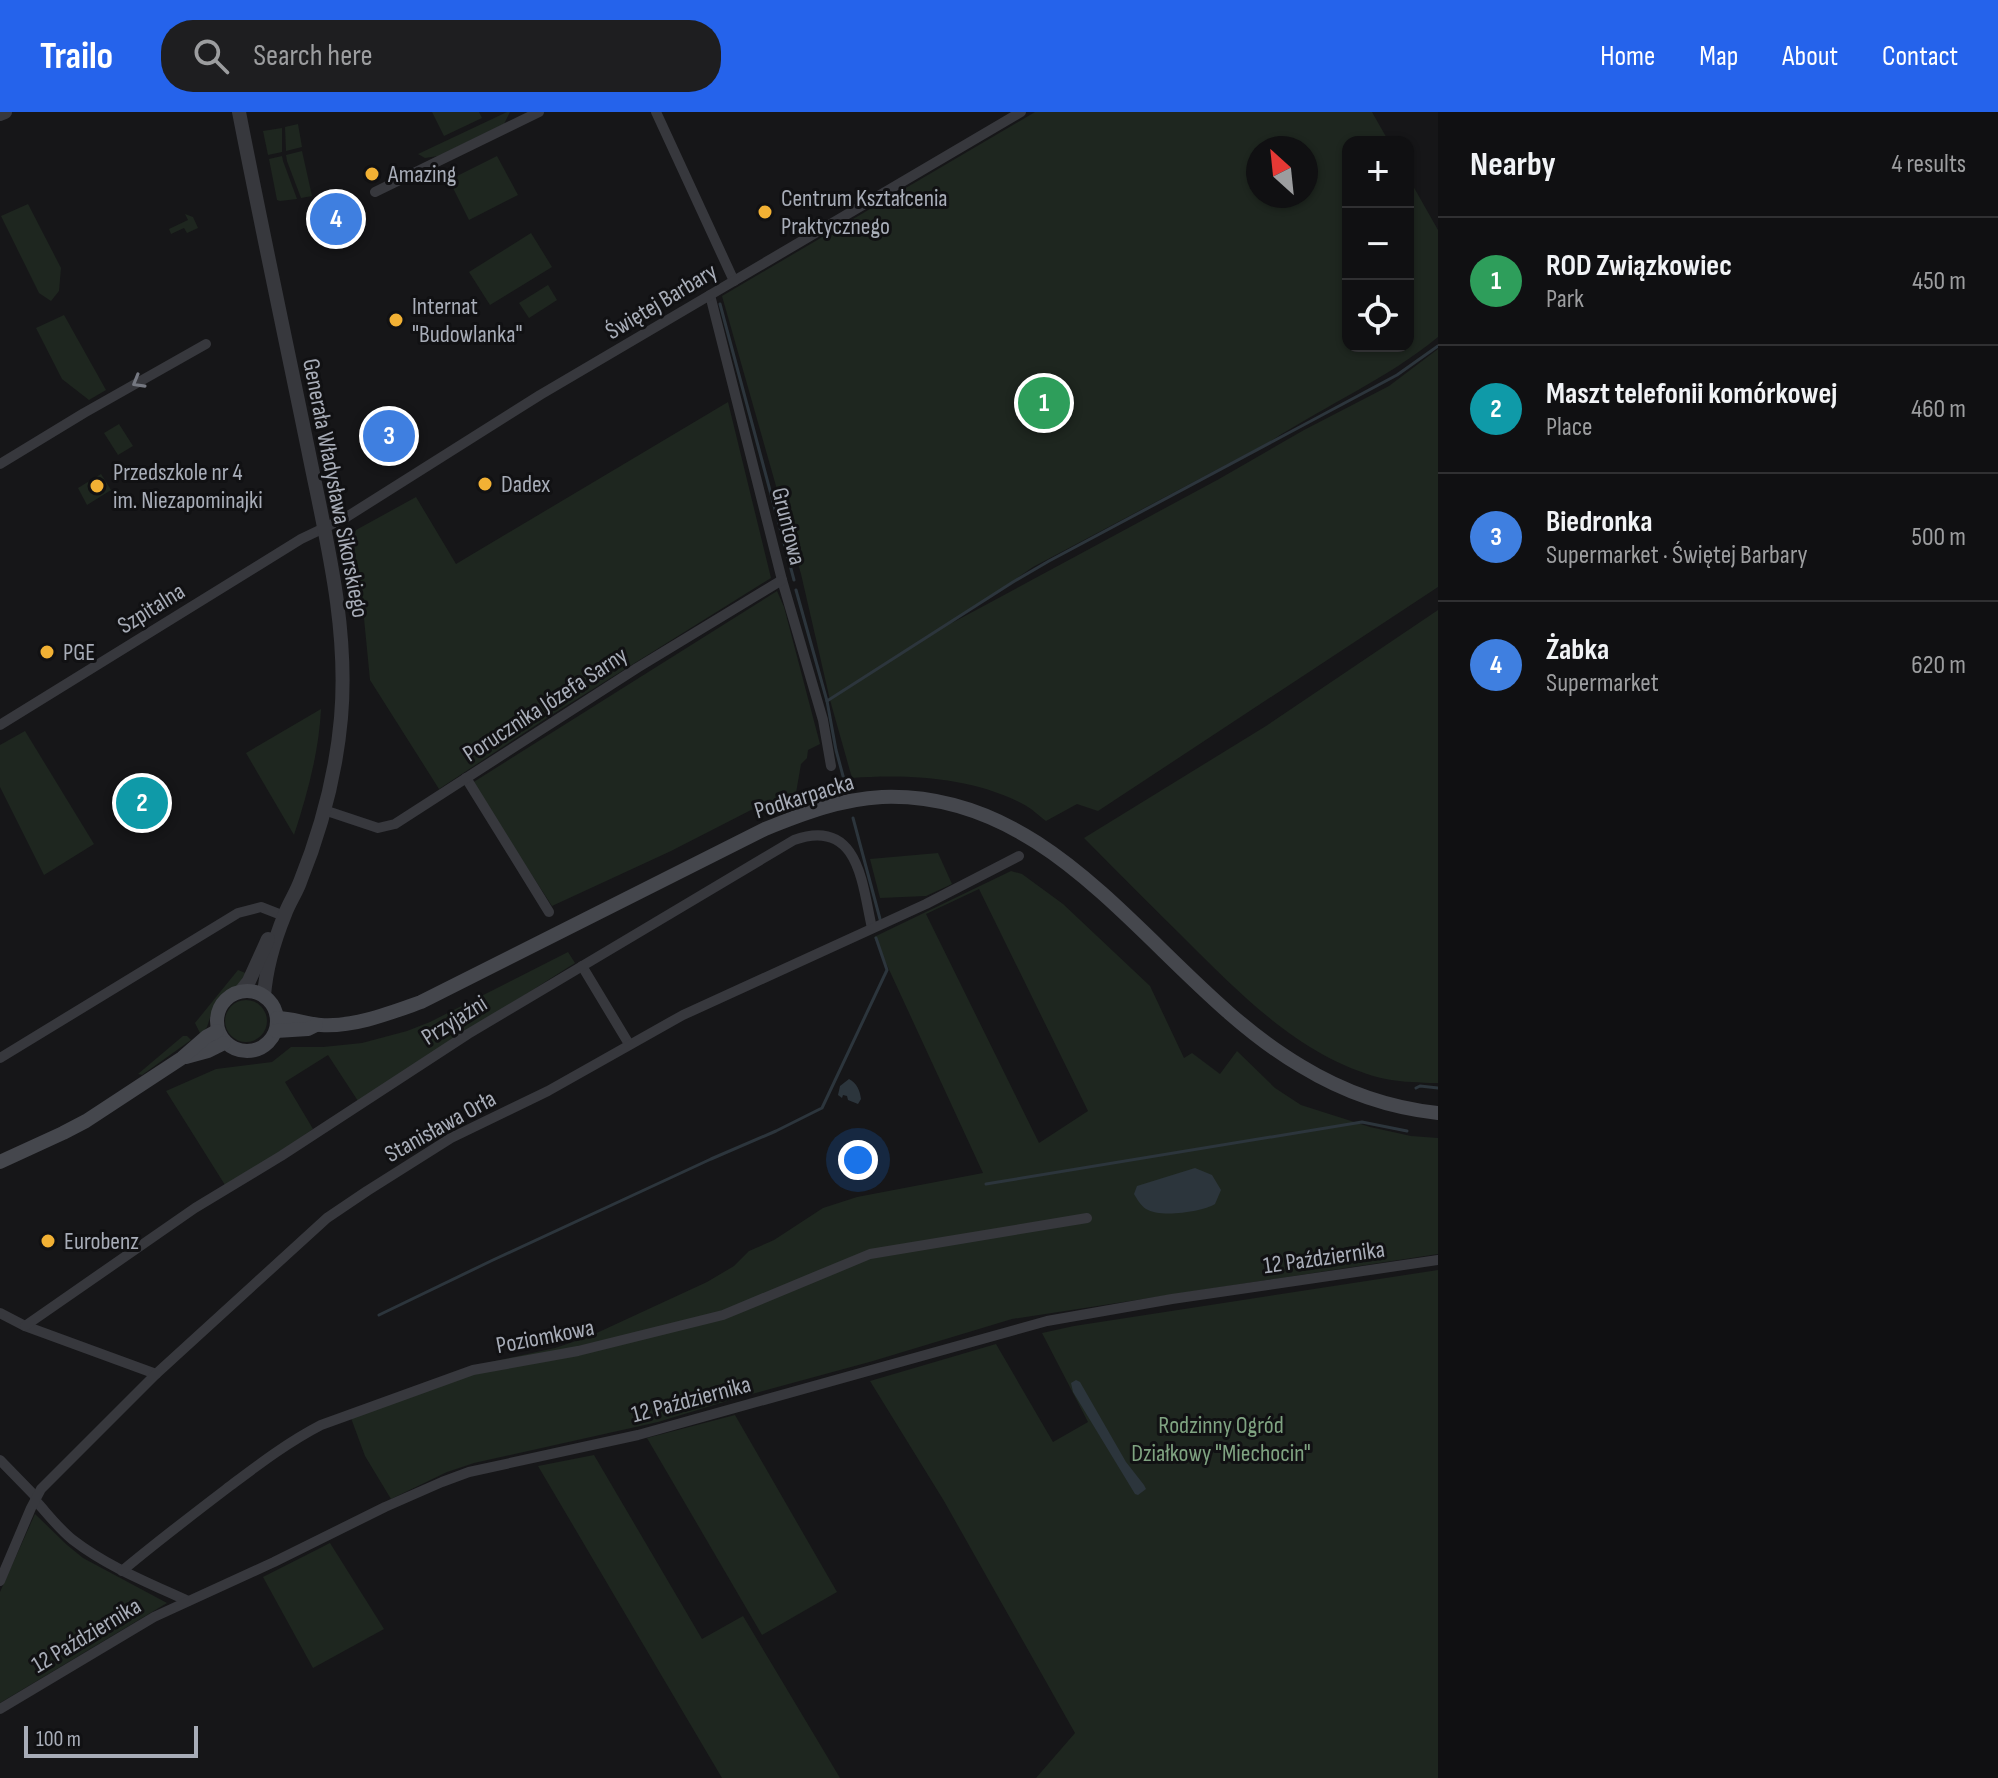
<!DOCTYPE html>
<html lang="en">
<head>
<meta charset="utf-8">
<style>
	:root { --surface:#101012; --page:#1e1e20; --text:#f1f3f6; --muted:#9c9d9f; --line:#303032; --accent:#2563eb }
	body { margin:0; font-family:"Sofia Sans Condensed",sans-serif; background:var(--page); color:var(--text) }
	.controls { position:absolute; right:24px; top:24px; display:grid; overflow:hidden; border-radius:16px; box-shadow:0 2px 6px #0004 }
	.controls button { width:72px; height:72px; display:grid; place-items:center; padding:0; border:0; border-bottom:2px solid var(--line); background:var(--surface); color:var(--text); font:40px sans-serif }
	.compass { position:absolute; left:1246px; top:24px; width:72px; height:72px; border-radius:50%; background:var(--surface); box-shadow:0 2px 6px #0004; rotate:333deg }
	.scale { position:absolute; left:24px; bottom:20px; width:174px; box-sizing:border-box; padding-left:8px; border:4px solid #a8adb8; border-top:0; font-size:22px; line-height:28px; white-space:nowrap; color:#a8adb8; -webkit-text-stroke:6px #111113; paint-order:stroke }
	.you { position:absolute; left:858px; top:1048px; width:28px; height:28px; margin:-20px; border:6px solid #fff; border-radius:50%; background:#1a73e8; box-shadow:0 0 0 12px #1a73e833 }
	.badge { display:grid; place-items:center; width:52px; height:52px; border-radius:50%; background:var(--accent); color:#fff; font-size:26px; font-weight:700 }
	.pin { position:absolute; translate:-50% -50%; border:4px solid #fff; box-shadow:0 2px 8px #0006 }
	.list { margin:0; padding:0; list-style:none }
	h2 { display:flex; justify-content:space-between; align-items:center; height:104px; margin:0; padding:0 32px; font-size:34px }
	h2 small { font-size:26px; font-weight:400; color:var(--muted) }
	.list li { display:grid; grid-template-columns:52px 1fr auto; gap:24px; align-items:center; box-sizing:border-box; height:128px; padding:0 32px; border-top:2px solid var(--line) }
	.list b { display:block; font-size:30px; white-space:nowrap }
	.list p { margin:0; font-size:26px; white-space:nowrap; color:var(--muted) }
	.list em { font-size:26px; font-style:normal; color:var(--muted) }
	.icon { flex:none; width:44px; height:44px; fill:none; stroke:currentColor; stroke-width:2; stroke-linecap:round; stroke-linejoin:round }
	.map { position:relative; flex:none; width:1438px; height:1666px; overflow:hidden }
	header { display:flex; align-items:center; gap:48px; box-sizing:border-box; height:112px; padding:0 40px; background:var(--accent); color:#fff }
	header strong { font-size:38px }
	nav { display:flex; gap:44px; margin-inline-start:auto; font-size:28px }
	.search { width:560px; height:72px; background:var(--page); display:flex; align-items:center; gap:20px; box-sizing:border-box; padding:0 28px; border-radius:32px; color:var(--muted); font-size:30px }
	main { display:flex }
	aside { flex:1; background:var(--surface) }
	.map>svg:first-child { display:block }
	.green { fill:#1e261f; fill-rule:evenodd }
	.water { fill:#2c353c }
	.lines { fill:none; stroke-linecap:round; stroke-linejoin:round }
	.stream { stroke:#2c353c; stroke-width:3 }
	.minor { stroke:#37383d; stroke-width:10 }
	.tertiary { stroke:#37383d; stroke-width:14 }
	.secondary { stroke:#45474d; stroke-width:14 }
	.oneway { stroke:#757881 }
	.poi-dot { fill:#f2b134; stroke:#111113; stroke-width:3 }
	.labels { text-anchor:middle; stroke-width:6; stroke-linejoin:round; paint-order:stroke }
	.poi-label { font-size:24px; fill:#a8adb8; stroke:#111113; text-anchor:start }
	.street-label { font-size:24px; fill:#a8adb8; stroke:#111113 }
	.park-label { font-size:24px; fill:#7fa381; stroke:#111113 }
</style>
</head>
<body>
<header>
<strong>Trailo</strong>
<div class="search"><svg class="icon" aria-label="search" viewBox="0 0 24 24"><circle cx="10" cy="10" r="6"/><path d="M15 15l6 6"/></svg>Search here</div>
<nav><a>Home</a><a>Map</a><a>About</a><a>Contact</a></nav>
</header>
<main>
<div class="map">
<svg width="1438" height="1666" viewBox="0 0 1438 1666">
	<rect width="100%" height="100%" fill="#161618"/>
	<!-- green -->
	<g class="green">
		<path d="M432,0H479L482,6L444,24Z"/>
		<path d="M507,0H510L504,12L438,44L425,46L418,42Z"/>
		<path d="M1035,0H1372L1389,30H1348V234H1408V65L1438,118V225C1387,267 1326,293 1271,329L1033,455L952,511L1219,367L1304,318L1389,274L1438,237V475L1098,699L1077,692L1046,709C1038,703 1030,695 1021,691C970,665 907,662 852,666L830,588L801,462L722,184ZM1306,36V84H1258V36Z"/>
		<path d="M298,12L302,35L286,39L285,15Z"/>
		<path d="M282,16V40L268,43L263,19Z"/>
		<path d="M302,39L312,84L301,86L287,49L286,43Z"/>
		<path d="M282,44L283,49L297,87L280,89L277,88L269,47Z"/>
		<path d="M497,44L518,83L469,108L449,68Z"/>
		<path d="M28,92L61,156L59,179L51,189L39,181L1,104Z"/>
		<path d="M185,102L193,105L198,116L187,121L184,116L171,122L169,117L188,108Z"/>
		<path d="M531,121L552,155L490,193L469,160Z"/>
		<path d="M548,173L557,188L529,206L519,191Z"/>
		<path d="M64,203L106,278L89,288L62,267L36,216Z"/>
		<path d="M728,290L771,466L550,604L439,677L370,568L363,496L351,427L356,418L416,385L456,452Z"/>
		<path d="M119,312L133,334L118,343L104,321Z"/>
		<path d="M101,362L111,378L87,393L78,376Z"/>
		<path d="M777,479L784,495L820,632L808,638L807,646L801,652L796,681L751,698L671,739L552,794L472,671Z"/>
		<path d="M1438,498V971H1430C1414,970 1397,970 1381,966C1301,945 1241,883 1184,826C1150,793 1117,759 1084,726L1266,614Z"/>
		<path d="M321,597C319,640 307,683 294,723L246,641Z"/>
		<path d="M25,619L94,732L44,763L0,675V633Z"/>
		<path d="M938,741L952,772L926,784L880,786L870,747Z"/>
		<path d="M1011,759L1022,762L1063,792L1150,874L1184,946L1192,941L1220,962L1237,939L1275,976L1301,993L1370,1015L1411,1024L1438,1026V1142L1012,1207L873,1249L737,1286L658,1310L474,1351L447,1360L391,1387L365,1344L351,1306L482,1252L555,1236L588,1225L707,1170L734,1154L749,1139L774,1128L823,1096L857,1085L983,1061L874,825ZM979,777L1088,999L1039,1031L926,802Z"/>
		<path d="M568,840L575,851L358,989L328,943L285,970L313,1017L269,1047L225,1073L166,979L216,957L272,950L291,935H323L362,931L407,919L430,910Z"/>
		<path d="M238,858L248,862L236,875L221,883L215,891L207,915L201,923L195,911Z"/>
		<circle cx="246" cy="909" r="21"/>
		<path d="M183,924H187L191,928L142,963L138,962Z"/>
		<path d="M1438,1158V1666H1036L1075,1621L944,1389L870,1269L996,1232L1053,1330L1088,1310L1042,1221L1074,1214Z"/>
		<path d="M735,1303L837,1480L762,1523L647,1326Z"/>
		<path d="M594,1343L702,1527L743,1504L840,1666H722L538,1354Z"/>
		<path d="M35,1402L67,1433L83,1446L167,1491L0,1591V1480Z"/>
		<path d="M330,1431L384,1517L313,1556L263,1465Z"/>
	</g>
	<!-- water -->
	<g class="water">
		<path d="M849,967C857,971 860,979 861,987L858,992L848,988L847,984L843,983L842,986L838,983L840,974Z"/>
		<path d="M1195,1056L1212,1063L1221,1078L1215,1092C1202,1100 1160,1106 1146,1097C1141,1094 1137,1087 1134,1082L1137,1074Z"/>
		<path d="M1076,1268L1080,1270L1126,1350L1144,1373L1146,1377L1138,1383L1135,1382L1073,1280L1071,1271Z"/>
	</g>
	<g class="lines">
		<!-- stream -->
		<g class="stream">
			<path d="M720,192L794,468"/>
			<path d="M796,478L827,589L836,638L846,675"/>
			<path d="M827,589L1013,470L1049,449L1397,263L1438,234"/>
			<path d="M853,706L880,807"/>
			<path d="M1416,976L1420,974L1438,976"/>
			<path d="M986,1072L1362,1010L1407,1019"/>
			<path d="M379,1203L493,1148L711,1047L776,1019L822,996L887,858L876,826"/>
		</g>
		<!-- minor -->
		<g class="minor">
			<path d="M656,0L734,169"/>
			<path d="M375,80L539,0"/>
			<path d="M710,183L782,468L823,608L831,654"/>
			<path d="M0,352L84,301L206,232"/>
			<path d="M0,613L301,427L345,406L540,283L1021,0"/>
			<path d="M466,666L549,800"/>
			<path d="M324,698L378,716L395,712L637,556L782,468"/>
			<path d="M582,854L629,932"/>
			<path d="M0,946L238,801L261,795L284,804"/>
			<path d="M0,1201L25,1214L156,1262"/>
			<path d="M25,1214L195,1096L281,1044L468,922L794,728C859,705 862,772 872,816"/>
			<path d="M0,1348L36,1385"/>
			<path d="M35,1388C47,1401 59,1417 73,1428C108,1455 149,1471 188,1489"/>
			<path d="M122,1459C159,1428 196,1400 234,1371C262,1350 290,1329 321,1313L473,1258L578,1239L723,1203L870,1142L1087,1106"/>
			<path d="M0,1469L31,1396L41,1377L156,1262L327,1106L367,1079L451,1026L548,979L683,903L926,792L1019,744"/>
			<path d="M0,1597L154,1505L274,1450L385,1395L442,1370L469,1360L638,1323L1047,1209L1172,1187L1438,1148"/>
		</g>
		<!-- tertiary -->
		<g class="tertiary">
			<path d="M239,0C261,113 285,225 308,337C326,427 349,515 341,606C336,662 321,718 300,770C296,781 289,791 285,802C274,829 266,856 264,884"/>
			<path d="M0,2L5,0"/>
			<path d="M241,879L249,869L268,827"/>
		</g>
		<!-- secondary -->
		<g class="secondary">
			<circle cx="247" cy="909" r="30"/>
			<path d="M277,906C292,906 306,912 321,913C355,915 390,901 421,890L765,717C802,702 841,687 882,685C1066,678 1159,871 1301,954C1342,979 1390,996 1438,1001"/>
			<path d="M276,919L308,917L316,913"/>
			<path d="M186,945L208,939L224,931"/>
			<path d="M0,1050L63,1021L86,1009L182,946L206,925L217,919"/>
		</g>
	</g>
	<!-- one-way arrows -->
	<defs><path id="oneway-chevron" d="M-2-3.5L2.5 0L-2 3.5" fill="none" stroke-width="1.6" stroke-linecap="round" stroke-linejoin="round" transform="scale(2)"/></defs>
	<use class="oneway" href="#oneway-chevron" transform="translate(138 270) rotate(150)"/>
	<!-- markers -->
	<g class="poi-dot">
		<circle cx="372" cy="62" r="8"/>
		<circle cx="765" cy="100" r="8"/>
		<circle cx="396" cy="208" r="8"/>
		<circle cx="485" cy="372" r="8"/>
		<circle cx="97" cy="374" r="8"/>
		<circle cx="47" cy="540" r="8"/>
		<circle cx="48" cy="1129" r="8"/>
	</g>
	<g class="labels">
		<!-- poi labels -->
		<g class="poi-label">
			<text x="388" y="70">Amazing</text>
			<text x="781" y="94">Centrum Kształcenia<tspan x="781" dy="28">Praktycznego</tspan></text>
			<text x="412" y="202">Internat<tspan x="412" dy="28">"Budowlanka"</tspan></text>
			<text x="113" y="368">Przedszkole nr 4<tspan x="113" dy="28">im. Niezapominajki</tspan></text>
			<text x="501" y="380">Dadex</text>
			<text x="63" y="548">PGE</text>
			<text x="64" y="1137">Eurobenz</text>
		</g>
		<!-- street labels -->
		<g class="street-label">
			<text transform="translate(661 189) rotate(-31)" y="8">Świętej Barbary</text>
			<text transform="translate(336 376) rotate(79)" y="8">Generała Władysława Sikorskiego</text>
			<text transform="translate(789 414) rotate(76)" y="8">Gruntowa</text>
			<text transform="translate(151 496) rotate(-32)" y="8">Szpitalna</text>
			<text transform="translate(545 592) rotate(-33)" y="8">Porucznika Józefa Sarny</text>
			<text transform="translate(804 684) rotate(-17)" y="8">Podkarpacka</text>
			<text transform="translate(454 908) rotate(-32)" y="8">Przyjaźni</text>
			<text transform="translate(440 1014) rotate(-29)" y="8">Stanisława Orła</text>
			<text transform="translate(1324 1145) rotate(-8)" y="8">12 Października</text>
			<text transform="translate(545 1224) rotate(-11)" y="8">Poziomkowa</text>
			<text transform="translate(691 1287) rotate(-15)" y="8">12 Października</text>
			<text transform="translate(86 1523) rotate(-31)" y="8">12 Października</text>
		</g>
		<!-- park labels -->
		<g class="park-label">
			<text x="1221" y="1321">Rodzinny Ogród<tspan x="1221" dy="28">Działkowy "Miechocin"</tspan></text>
		</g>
	</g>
</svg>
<div class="controls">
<button>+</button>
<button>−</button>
<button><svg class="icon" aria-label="locate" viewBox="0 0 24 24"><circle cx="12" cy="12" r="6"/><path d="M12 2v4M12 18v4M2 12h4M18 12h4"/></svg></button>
</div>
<svg class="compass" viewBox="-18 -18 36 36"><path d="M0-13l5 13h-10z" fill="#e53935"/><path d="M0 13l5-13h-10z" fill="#9c9d9f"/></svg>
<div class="scale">100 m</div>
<div class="you"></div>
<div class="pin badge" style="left:1044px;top:291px;background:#2e9e5b">1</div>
<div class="pin badge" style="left:142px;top:691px;background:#0f9aa8">2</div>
<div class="pin badge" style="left:389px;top:324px;background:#3f7fe0">3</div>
<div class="pin badge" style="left:336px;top:107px;background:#3f7fe0">4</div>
</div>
<aside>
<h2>Nearby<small>4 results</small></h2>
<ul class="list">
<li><span class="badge" style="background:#2e9e5b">1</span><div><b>ROD Związkowiec</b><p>Park</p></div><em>450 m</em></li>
<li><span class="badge" style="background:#0f9aa8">2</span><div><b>Maszt telefonii komórkowej</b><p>Place</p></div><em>460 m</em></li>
<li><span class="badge" style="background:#3f7fe0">3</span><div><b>Biedronka</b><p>Supermarket · Świętej Barbary</p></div><em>500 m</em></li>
<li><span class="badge" style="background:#3f7fe0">4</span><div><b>Żabka</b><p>Supermarket</p></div><em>620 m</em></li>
</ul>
</aside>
</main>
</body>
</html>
